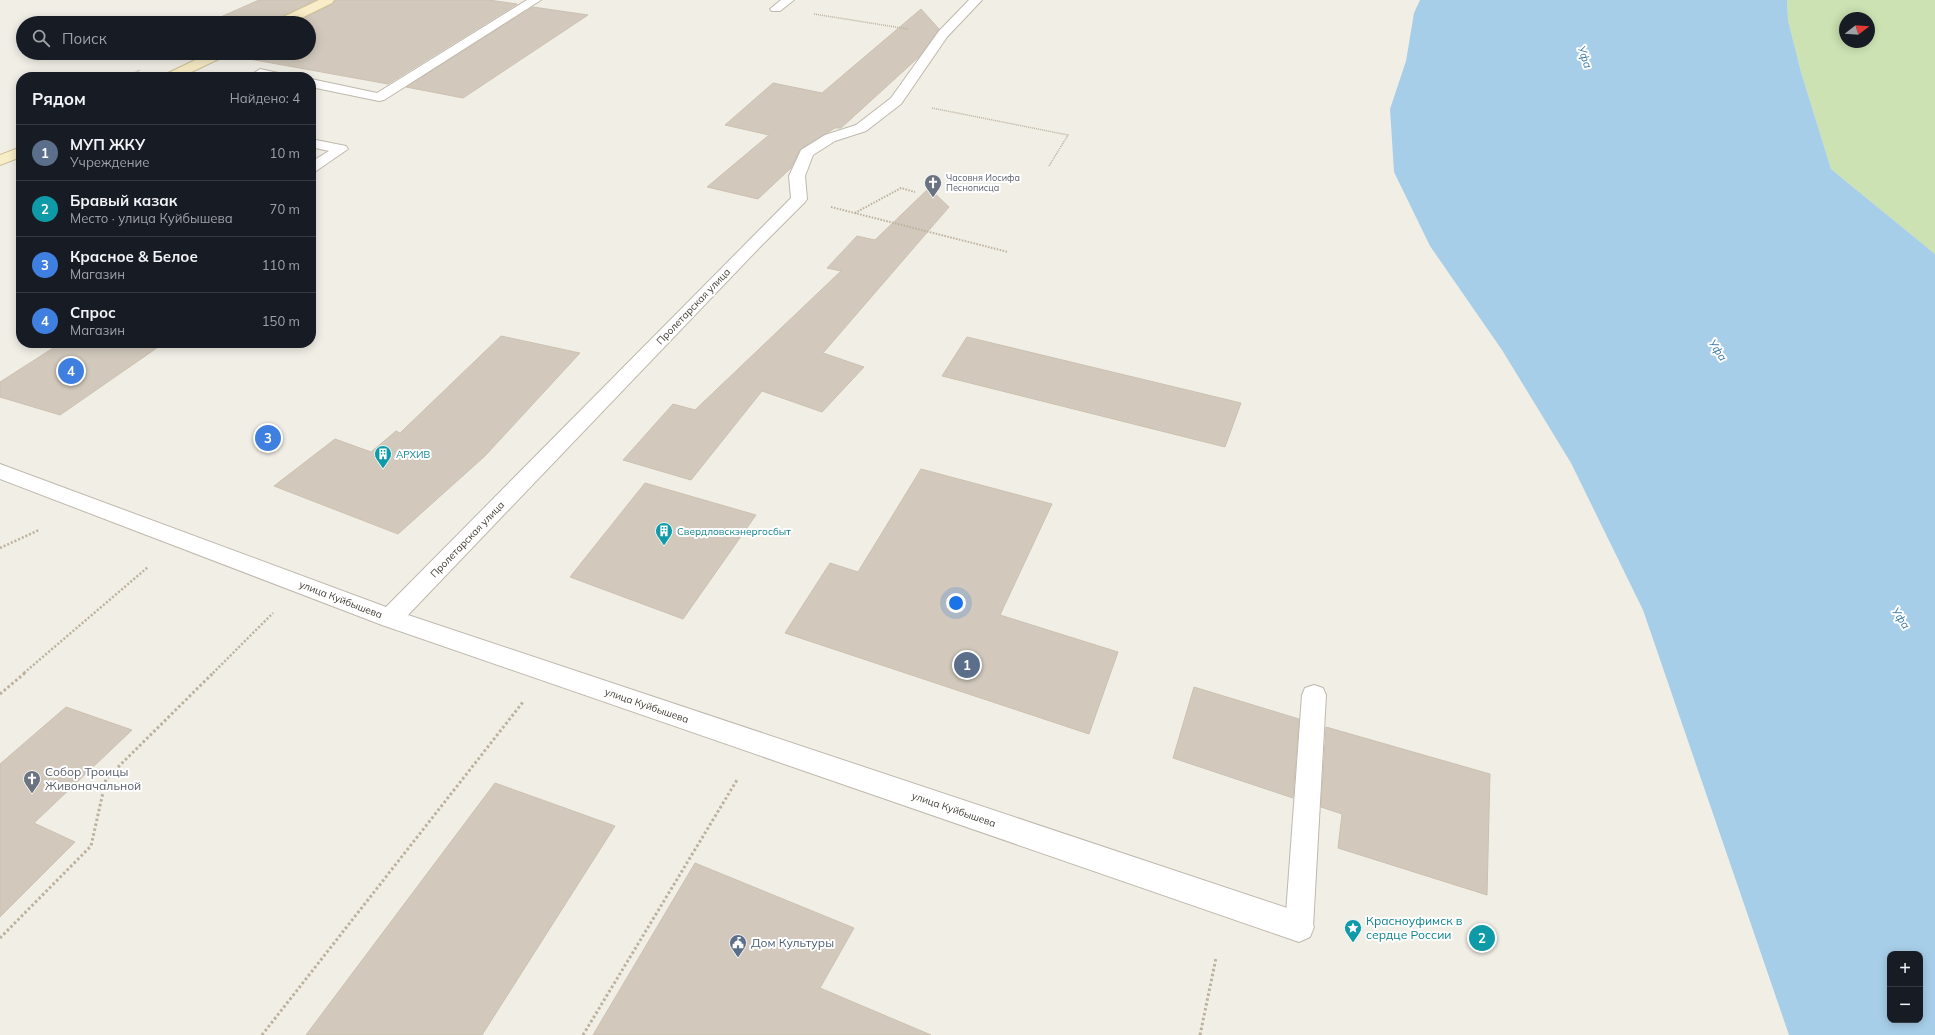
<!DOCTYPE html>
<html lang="ru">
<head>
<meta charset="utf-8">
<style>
	:root { --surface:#171b24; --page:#20242c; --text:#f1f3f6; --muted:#9ea1a6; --line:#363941; --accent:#8c9099 }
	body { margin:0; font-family:Mulish,sans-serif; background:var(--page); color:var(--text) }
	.controls { position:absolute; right:12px; bottom:12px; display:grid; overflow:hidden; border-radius:8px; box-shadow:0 2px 10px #0003 }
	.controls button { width:36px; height:36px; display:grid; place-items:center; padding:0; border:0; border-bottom:1px solid var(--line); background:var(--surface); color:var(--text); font:20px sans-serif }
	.compass { position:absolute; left:1839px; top:12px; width:36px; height:36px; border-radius:50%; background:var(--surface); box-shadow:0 2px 10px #0003; rotate:73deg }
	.you { position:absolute; left:956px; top:603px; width:14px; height:14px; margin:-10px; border:3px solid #fff; border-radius:50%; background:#1a73e8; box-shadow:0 0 0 6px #1a73e833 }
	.badge { display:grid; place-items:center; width:26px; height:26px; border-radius:50%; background:var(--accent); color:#fff; font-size:13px; font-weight:700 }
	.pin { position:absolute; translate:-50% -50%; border:2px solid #fff; box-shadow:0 1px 4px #0006 }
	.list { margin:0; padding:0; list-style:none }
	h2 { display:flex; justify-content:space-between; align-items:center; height:52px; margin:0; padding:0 16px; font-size:17px }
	h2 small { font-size:13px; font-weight:400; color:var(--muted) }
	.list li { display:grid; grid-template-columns:26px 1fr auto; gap:12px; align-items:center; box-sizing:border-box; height:56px; padding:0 16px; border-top:1px solid var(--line) }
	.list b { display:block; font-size:15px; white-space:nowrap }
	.list p { margin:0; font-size:13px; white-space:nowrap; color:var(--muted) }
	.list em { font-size:13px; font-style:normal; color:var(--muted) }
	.icon { flex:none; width:22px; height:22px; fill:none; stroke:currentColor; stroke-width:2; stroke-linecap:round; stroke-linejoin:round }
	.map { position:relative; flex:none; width:1935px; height:1035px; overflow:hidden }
	.search { position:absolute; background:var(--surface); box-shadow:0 2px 10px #0003; left:16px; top:16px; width:300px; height:44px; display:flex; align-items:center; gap:10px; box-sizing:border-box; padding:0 14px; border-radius:22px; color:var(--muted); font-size:15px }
	.panel { position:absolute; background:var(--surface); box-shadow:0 2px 10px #0003; left:16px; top:72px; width:300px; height:276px; border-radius:16px }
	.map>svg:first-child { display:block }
	.green { fill:#cce2b2; fill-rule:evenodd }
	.water { fill:#a7cee9; fill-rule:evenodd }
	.building { fill:#d2c9bc; stroke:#ccc1b0 }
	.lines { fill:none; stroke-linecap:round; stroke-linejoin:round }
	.lane-casing { stroke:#bfb8ac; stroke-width:2 }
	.street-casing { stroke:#bfb8ac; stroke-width:2 }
	.secondary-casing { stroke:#cdc099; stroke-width:2 }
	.path-far3 { stroke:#bcb19c; stroke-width:1.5; stroke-dasharray:1 1; stroke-linecap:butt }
	.path-far2 { stroke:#bcb19c; stroke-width:2; stroke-dasharray:1.5 1.5; stroke-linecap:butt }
	.path-far1 { stroke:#bcb19c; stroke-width:2.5; stroke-dasharray:2 2; stroke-linecap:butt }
	.path { stroke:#bcb19c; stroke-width:3; stroke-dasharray:2.5 2.5; stroke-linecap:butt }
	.lane { fill:#fff; fill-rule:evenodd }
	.street { fill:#fff; fill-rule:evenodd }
	.secondary { fill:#f9edc7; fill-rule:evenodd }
	.labels { text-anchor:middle; stroke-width:4; stroke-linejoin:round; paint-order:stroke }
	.far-worship-label { font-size:9px; fill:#5b616d; stroke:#fff; text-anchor:start }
	.street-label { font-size:10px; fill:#433e36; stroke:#fff }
	.culture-label { font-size:10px; fill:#0d838f; stroke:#fff; text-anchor:start }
	.water-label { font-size:11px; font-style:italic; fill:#3977a5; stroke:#fff }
	.near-worship-label { font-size:12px; fill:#5b616d; stroke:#fff; text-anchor:start }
	.near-culture-label { font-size:12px; fill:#0d838f; stroke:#fff; text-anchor:start }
	.near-service-label { font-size:12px; fill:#4e5e75; stroke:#fff; text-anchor:start }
</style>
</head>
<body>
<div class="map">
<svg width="1935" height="1035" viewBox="0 0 1935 1035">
	<rect width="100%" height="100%" fill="#f1eee6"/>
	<!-- green -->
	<path class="green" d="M1787,0H1935V254L1831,169L1801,72L1788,20ZM1845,18H1869V42H1845Z"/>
	<!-- water -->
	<path class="water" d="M1420,0H1787L1788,20L1801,72L1831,169L1935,254V1035H1789L1643,610L1571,463L1502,350L1430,246L1394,172L1390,109L1406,61L1414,13ZM1890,954H1920V1020H1890Z"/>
	<!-- building -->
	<g class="building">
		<path d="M259,0H316L276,19L274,23H207Z"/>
		<path d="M335,0H489L517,4L388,84L227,55V53H309V23H294L333,4Z"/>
		<path d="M533,7L588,15L463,98L406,87Z"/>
		<path d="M921,9L939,29L920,56L841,128H835L800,149L791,168L758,199L707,187L769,135L725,125L773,83L822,93Z"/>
		<path d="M929,188L949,207L823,353L864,367L822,412L762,391L691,480L623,460L673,404L695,410L841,271L827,268L857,236L875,240Z"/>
		<path d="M501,336L580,353L485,456L398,534L274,486L335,439L371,452L396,431L400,433Z"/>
		<path d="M967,337L1241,403L1225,447L942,376Z"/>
		<path d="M61,343H164L60,415L0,397V382Z"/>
		<path d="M921,469L1052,504L1000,615L1118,652L1089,734L785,633L830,563L858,572Z"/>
		<path d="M645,483L756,515L683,619L570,577Z"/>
		<path d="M1194,687L1299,719L1293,798L1173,758Z"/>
		<path d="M66,707L132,730L34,823L75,842L0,917V764Z"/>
		<path d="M1326,727L1490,774L1487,895L1338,848L1342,814L1321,807Z"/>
		<path d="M495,783L615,826L482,1035H306Z"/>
		<path d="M695,863L854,928L820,988L931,1035H593Z"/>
	</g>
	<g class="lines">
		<defs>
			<g id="lane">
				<path d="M527,0H541L384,100L379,101L311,87V79L377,93Z"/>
				<path d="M781,0H794L780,11H772L770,9Z"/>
				<path d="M260,69L283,74L285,77L256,76L254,73Z"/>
				<path d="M311,139L346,146L348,149L316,171L311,172V162L329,151L311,147Z"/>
				<path d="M1314,685L1323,688L1326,695L1313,927L1309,937L1299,941L1289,937L1285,927L1302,695L1305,688Z"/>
			</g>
			<path id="street" d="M969,0H982L947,37L901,104L866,131L835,141L813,155L805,176L807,199L805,202L760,247L408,615L1299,912L1310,917L1314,927L1310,937L1299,942L382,625L0,479V464L386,607L791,198L789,176L801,150L825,135L856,125L891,98L939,31Z"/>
			<g id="secondary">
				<path d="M319,0H334L332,3L291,23H275L277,20Z"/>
				<path d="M210,53H226L225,56L181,77H164L166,74Z"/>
				<path d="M21,147V157L0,165V155Z"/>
			</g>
		</defs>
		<!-- lane casing -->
		<use href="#lane" class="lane-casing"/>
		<!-- street casing -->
		<use href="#street" class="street-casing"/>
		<!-- secondary casing -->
		<use href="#secondary" class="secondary-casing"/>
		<!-- path-far3 -->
		<g class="path-far3">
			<path d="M814,14L908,29"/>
			<path d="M126,77L140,70"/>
			<path d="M932,108L1068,135L1049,166"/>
		</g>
		<!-- path-far2 -->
		<g class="path-far2">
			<path d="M831,207L1008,252"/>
			<path d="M855,213L901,188L915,192"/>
		</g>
		<!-- path-far1 -->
		<g class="path-far1">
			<path d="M0,548L39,530"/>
			<path d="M24,673L148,567"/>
			<path d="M213,673L273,613"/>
		</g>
		<!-- path -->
		<g class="path">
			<path d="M0,694L26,672"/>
			<path d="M0,938L91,846L106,779L214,672"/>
			<path d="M262,1035L523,702"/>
			<path d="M583,1035L737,780"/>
			<path d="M1200,1035L1216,958"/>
		</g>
		<!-- lane -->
		<use href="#lane" class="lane"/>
		<!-- street -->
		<use href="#street" class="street"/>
		<!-- secondary -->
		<use href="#secondary" class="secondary"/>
	</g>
	<!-- icons -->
	<defs>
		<symbol id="church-pin" viewBox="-11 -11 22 30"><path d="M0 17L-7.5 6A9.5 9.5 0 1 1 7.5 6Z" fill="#6b7280" stroke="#fff"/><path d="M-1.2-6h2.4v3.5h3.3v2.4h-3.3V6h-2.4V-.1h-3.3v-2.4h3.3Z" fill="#fff"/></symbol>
		<symbol id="building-pin" viewBox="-11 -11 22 30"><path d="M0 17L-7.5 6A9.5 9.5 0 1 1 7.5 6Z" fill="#0f9aa8" stroke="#fff"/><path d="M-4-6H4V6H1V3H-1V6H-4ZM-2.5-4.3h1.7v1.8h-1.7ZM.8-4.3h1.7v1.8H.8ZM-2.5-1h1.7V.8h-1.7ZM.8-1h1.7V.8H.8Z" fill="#fff"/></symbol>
		<symbol id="sight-pin" viewBox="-11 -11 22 30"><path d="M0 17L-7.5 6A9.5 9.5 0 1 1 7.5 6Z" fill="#0f9aa8" stroke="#fff"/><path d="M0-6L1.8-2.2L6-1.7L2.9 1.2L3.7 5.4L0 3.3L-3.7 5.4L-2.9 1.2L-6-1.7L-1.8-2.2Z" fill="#fff"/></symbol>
		<symbol id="civic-pin" viewBox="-11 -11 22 30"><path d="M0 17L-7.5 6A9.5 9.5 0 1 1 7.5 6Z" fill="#5c6f8a" stroke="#fff"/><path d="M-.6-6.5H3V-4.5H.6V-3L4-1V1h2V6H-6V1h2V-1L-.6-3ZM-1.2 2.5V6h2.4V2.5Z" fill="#fff"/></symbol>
	</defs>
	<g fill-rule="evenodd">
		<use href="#church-pin" x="923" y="173" width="20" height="27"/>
		<use href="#building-pin" x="373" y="444" width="20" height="27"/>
		<use href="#building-pin" x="654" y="521" width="20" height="27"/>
		<use href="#church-pin" x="22" y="769" width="20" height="27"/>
		<use href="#sight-pin" x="1343" y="918" width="20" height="27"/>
		<use href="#civic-pin" x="728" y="933" width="20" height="27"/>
	</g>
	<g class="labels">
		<!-- far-worship labels -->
		<g class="far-worship-label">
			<text x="946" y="181">Часовня Иосифа<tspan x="946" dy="10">Песнописца</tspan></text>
		</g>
		<!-- street labels -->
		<g class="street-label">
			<text transform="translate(693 306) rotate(-46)" y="4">Пролетарская улица</text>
			<text transform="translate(467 539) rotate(-46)" y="4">Пролетарская улица</text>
			<text transform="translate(341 599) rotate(21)" y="4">улица Куйбышева</text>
			<text transform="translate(647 705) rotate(19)" y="4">улица Куйбышева</text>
			<text transform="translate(954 809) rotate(19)" y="4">улица Куйбышева</text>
		</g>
		<!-- culture labels -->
		<g class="culture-label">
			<text x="396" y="458">АРХИВ</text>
			<text x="677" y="535">Свердловскэнергосбыт</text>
		</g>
		<!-- water labels -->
		<g class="water-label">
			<text transform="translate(1585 57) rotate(71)" y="4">Уфа</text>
			<text transform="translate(1718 350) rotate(56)" y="4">Уфа</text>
			<text transform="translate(1901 618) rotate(56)" y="4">Уфа</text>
		</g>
		<!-- near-worship labels -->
		<g class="near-worship-label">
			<text x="45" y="776">Собор Троицы<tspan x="45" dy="14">Живоначальной</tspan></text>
		</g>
		<!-- near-culture labels -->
		<g class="near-culture-label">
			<text x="1366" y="925">Красноуфимск в<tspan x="1366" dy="14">сердце России</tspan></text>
		</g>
		<!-- near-service labels -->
		<g class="near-service-label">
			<text x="751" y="947">Дом Культуры</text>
		</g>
	</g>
</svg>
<div class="controls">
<button>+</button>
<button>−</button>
</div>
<svg class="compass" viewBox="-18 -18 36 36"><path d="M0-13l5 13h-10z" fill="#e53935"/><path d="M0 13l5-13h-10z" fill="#9ea1a6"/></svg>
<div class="you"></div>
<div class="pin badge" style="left:967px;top:665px;background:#5c6f8a">1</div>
<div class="pin badge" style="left:1482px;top:938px;background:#0f9aa8">2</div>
<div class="pin badge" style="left:268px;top:438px;background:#3f7fe0">3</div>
<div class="pin badge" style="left:71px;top:371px;background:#3f7fe0">4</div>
<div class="search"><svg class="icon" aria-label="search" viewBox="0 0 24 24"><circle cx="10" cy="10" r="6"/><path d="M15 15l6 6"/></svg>Поиск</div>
<section class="panel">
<h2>Рядом<small>Найдено: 4</small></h2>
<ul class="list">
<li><span class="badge" style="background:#5c6f8a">1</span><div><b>МУП ЖКУ</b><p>Учреждение</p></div><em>10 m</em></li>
<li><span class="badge" style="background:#0f9aa8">2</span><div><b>Бравый казак</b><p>Место · улица Куйбышева</p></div><em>70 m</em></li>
<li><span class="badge" style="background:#3f7fe0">3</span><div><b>Красное &amp; Белое</b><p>Магазин</p></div><em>110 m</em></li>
<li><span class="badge" style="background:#3f7fe0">4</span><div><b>Спрос</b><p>Магазин</p></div><em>150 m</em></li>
</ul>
</section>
</div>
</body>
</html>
